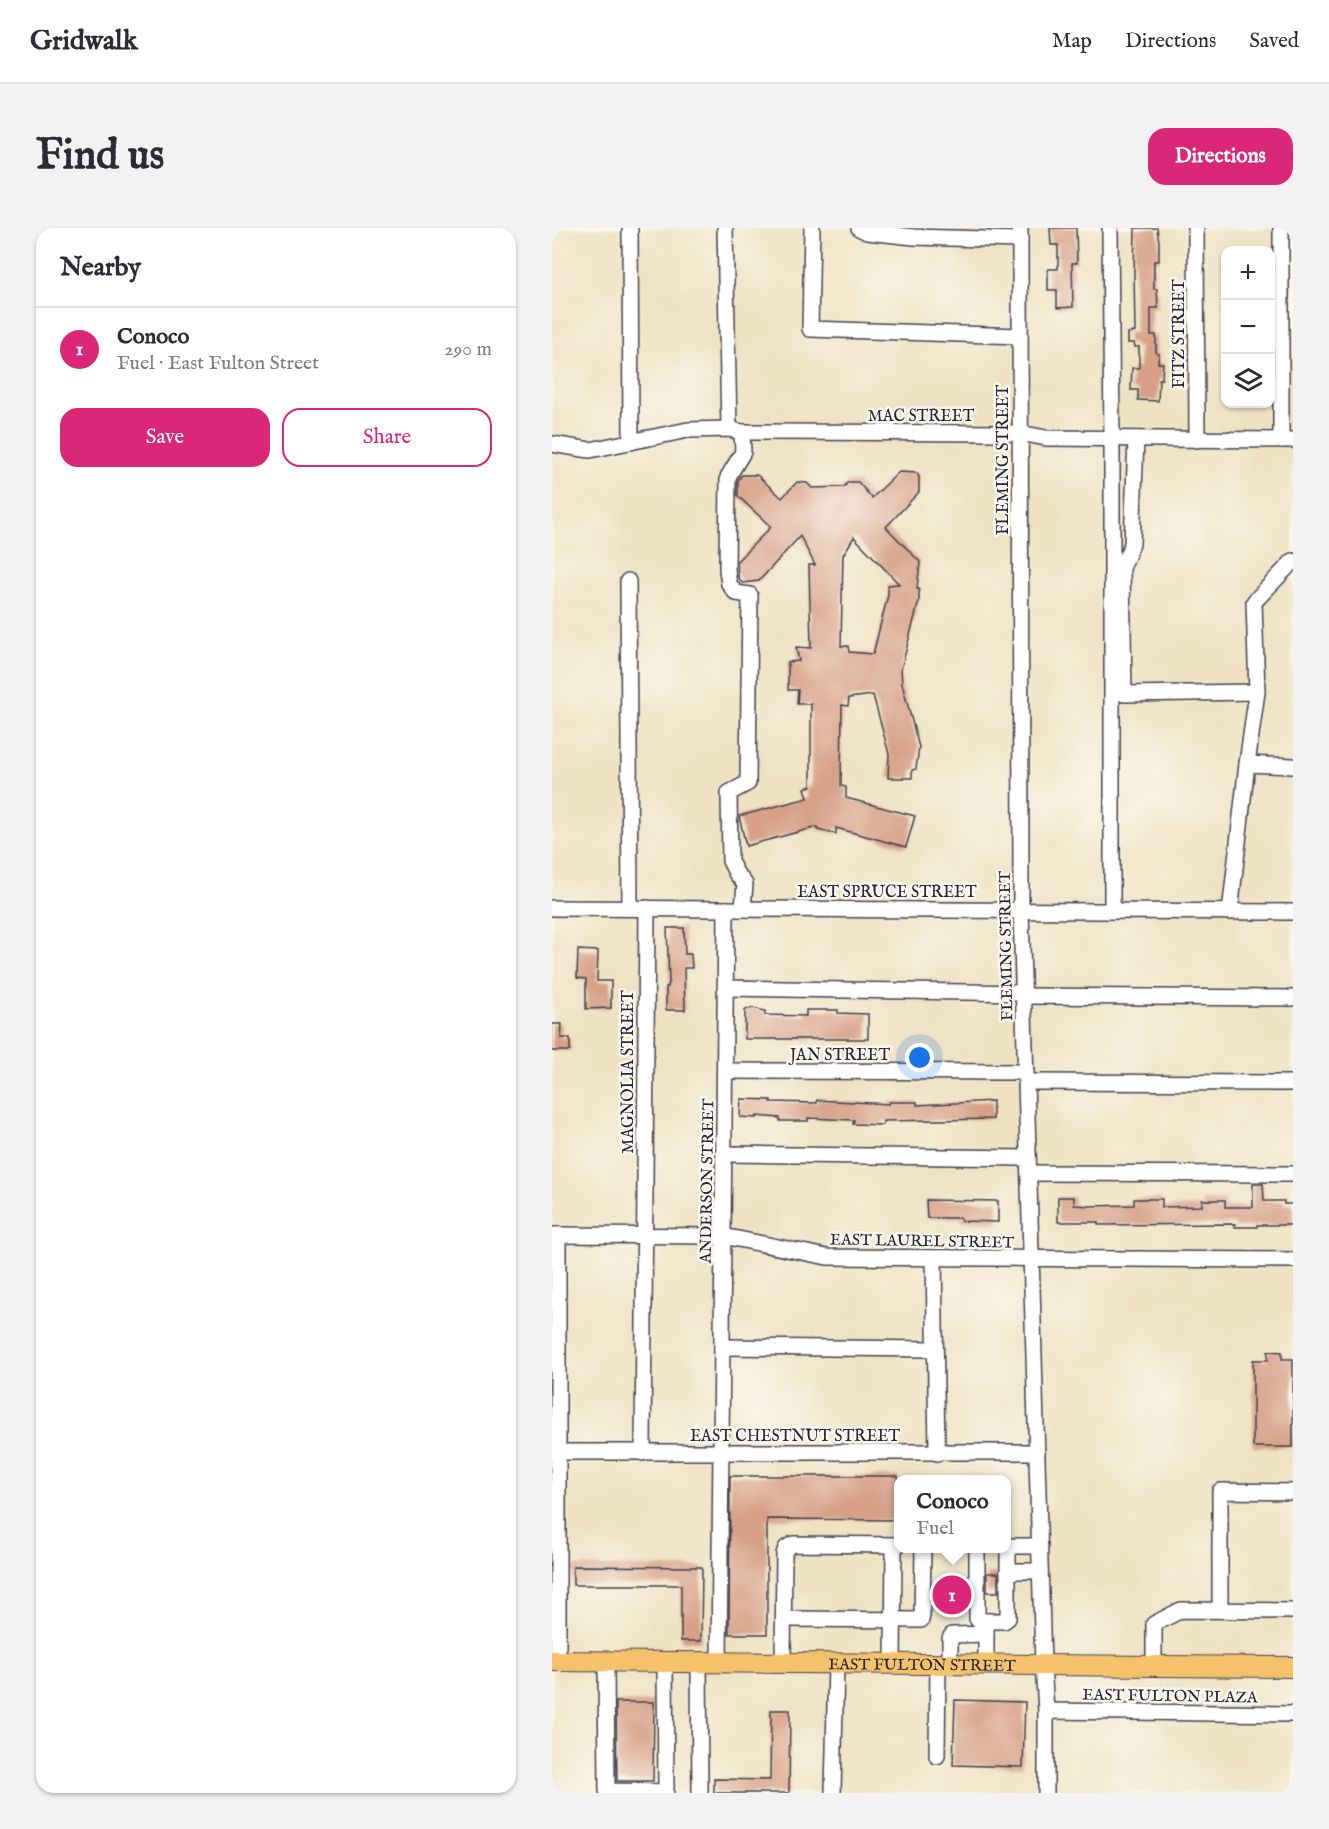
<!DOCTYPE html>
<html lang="en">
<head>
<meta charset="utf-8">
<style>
	:root { --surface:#fff; --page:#f2f2f3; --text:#2b2b33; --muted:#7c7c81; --line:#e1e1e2; --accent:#db2777 }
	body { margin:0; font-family:"IM FELL English",serif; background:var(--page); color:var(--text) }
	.controls { position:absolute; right:18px; top:18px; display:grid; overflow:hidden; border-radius:12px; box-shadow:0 2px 4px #0004 }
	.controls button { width:54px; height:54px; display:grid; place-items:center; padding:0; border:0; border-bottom:2px solid var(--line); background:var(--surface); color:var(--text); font:30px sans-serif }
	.you { position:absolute; left:368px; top:830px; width:21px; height:21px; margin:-15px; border:4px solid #fff; border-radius:50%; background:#1a73e8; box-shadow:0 0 0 9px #1a73e833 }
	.badge { display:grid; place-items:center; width:39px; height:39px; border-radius:50%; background:var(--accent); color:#fff; font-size:20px; font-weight:700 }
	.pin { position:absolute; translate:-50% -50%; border:3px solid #fff; box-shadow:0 2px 6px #0006 }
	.popup { position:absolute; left:342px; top:1247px; width:117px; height:78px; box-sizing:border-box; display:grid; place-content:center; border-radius:12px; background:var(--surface); filter:drop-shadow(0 2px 4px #0005); font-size:20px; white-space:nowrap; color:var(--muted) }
	.popup b { font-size:22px; color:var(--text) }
	.popup::after { content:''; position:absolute; left:50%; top:100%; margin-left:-12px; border:12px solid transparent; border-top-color:var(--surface) }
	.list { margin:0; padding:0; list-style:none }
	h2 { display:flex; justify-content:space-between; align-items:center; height:78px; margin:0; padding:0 24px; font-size:26px }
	h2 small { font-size:20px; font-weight:400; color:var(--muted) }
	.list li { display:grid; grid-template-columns:39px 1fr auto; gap:18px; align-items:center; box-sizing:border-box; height:84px; padding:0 24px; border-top:2px solid var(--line) }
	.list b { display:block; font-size:22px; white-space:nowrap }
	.list p { margin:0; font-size:20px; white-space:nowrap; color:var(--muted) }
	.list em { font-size:20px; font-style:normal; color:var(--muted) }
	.actions { display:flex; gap:12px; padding:18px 24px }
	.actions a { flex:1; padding:14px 0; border:2px solid var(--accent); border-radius:18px; text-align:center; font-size:21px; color:var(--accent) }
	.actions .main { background:var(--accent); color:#fff }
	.icon { flex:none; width:33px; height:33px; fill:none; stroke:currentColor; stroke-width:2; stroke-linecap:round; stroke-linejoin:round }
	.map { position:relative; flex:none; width:741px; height:1565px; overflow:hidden; border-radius:18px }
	header { display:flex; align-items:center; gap:36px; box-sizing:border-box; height:84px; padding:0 30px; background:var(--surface); border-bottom:2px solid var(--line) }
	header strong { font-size:28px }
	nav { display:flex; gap:33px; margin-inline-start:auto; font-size:21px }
	.intro { display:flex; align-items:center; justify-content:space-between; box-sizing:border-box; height:144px; padding:0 36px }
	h1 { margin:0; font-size:42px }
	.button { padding:15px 27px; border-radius:18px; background:var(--accent); color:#fff; font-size:21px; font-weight:700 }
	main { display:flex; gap:36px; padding:0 36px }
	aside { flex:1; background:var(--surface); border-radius:18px; box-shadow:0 2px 4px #0004 }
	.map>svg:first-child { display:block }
	.building { fill:#d7a087; fill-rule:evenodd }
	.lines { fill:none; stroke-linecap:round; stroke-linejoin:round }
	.minor-casing { stroke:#413f4f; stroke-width:18 }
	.major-casing { stroke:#413f4f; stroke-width:22 }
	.minor { stroke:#fff; stroke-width:15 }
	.major { stroke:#f5c16b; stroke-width:20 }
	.labels { text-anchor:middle; stroke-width:5; stroke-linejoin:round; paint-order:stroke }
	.street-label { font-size:16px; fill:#22223b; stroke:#fbf7ec }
</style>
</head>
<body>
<header>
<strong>Gridwalk</strong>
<nav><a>Map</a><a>Directions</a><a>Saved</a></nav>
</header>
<div class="intro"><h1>Find us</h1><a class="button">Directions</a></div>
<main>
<aside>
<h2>Nearby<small></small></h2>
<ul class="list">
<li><span class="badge">1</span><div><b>Conoco</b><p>Fuel · East Fulton Street</p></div><em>290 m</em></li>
</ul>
<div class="actions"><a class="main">Save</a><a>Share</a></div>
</aside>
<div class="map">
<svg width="741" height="1565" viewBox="0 0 741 1565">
	<rect width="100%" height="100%" fill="#fbf7ec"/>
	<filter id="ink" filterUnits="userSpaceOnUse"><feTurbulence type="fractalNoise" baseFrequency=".0167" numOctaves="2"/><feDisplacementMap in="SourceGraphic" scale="12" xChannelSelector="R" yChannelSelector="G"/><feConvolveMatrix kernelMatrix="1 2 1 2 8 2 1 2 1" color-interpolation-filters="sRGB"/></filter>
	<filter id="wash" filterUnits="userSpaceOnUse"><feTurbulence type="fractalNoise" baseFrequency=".008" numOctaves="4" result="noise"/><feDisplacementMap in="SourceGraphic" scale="24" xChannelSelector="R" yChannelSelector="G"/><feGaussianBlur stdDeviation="1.35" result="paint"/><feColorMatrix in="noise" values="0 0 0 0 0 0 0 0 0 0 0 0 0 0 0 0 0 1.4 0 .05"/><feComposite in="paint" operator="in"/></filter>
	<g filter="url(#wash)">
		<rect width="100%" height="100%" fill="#eee2c2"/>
		<g id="blocks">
			<!-- building -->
			<g class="building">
				<path d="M498,0H524L525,35H520L521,79L505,80V62H496V41H506V17H499Z"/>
				<path d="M583,0H605L607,14V33H602V61H605L606,80H599V107H604V125L607,126L606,135H611L610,151H607L606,173L586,172V162H579L580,140H587V119H583L582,115H576V105L583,104L582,45Z"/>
				<path d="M347,244L365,245L367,249V264L334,299L368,334L365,361H367V373L349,441L350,456L367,519L364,541L360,542V550H336L337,526L321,467L297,470L296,478L290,477L289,558L294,559V570L363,588L354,619L284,600V606L266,602L265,599L194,618L187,588L256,570L253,560L259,558V476H245L246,462H236V434L247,433L244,419L259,420L257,337H263L248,308L207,353L190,355L186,349L185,333L219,299L186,268V252L190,247H205L230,270L245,254L255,255L260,260L292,259L296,254H306L320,270ZM302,309L347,356L336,357V367L321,426L297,424L296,418H289L291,327Z"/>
				<path d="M115,700H132L133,726H139L140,740H132L133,782H114V759H116L117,754Z"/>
				<path d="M26,722L46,723L45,753H59V780L34,781V751L25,750Z"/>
				<path d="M201,780L213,783V787L254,788V782H286V785L316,786V811H193V782Z"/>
				<path d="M0,796H10L9,810H18V823H0Z"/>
				<path d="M189,871L219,872V874L265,875V872L337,876V874H365V877L441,873V891L331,893V897L301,896L302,892L256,890V893H228V890L205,888V890L188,889Z"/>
				<path d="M701,956H711L712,973H732V976H741V997H705V999H683V996L546,997V994H506V969H522V977L539,978L582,977V971H610V979L650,978V972H673V979H701Z"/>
				<path d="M374,972L446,973V994L409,993V990H375Z"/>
				<path d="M716,1123L730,1124V1131H741V1219H701V1132H716Z"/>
				<path d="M178,1248H346V1292L215,1291V1406H177Z"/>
				<path d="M21,1338L150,1339L149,1413H129V1357H21Z"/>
				<rect x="435" y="1345" width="11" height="19"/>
				<path d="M403,1472L473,1474L471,1539L401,1537Z"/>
				<path d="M64,1474H102L101,1553H65Z"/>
				<path d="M219,1482H238L237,1565H162V1551L218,1552Z"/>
			</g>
		</g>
	</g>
	<g filter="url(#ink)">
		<use href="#blocks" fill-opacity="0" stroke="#413f4f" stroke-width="1.5"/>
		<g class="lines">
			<defs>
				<g id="minor">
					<path d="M78,0L79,214"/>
					<path d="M173,0L177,201"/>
					<path d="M260,0L258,101L468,108"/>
					<path d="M307,0L315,4L362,9L468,12"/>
					<path d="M468,0L469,682L491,1436L494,1483V1565"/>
					<path d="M558,0L560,211V682"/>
					<path d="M644,0L645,212"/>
					<path d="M190,204L191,224L176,249L175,342L177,356L184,365L198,367L196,555L177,565L178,633L184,645L193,656L191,681"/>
					<path d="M584,211L580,316L570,340L572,466L705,464"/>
					<path d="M729,212V0"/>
					<path d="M0,216L38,222L136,202L177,201L190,204L468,205L494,210L741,212"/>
					<path d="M76,353L78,680"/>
					<path d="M695,536L741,538"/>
					<path d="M0,680L741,684"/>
					<path d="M678,684L695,536L705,464L702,374L741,333"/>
					<path d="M174,760L472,765"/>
					<path d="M472,768L741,770"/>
					<path d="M173,843L474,844"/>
					<path d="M474,854L741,855"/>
					<path d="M172,926L476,930"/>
					<path d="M477,945L741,946"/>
					<path d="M0,1007L171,1008L275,1029L741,1032"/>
					<path d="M6,1007V1432"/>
					<path d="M382,1031L385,1225"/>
					<path d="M170,1119L383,1121"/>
					<path d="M0,1224H485"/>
					<path d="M91,1225L95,680"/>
					<path d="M454,1318H488"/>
					<path d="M425,1320V1391L427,1393H434"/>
					<path d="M456,1343H488"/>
					<path d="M668,1382V1263L741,1264"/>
					<path d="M232,1391L369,1392L370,1388L371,1320"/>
					<path d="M54,1433L55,1563L114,1564L113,1434"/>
					<path d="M147,1434L148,1565"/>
					<path d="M167,1435L174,681"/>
					<path d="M231,1435L232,1326L234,1320L241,1316L346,1317"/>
					<path d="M341,1435L342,1317"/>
					<path d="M398,1436V1410L400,1407L434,1406"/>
					<path d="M434,1436V1393H452L456,1390V1318"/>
					<path d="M602,1437V1396L629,1382L741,1383"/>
					<path d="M494,1483L741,1486"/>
					<path d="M385,1528L386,1435"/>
					<path d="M281,1565L284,1435"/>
				</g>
				<g id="major">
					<path id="s1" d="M0,1433L741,1439"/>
				</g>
			</defs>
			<!-- minor casing -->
			<use href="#minor" class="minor-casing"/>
			<!-- major casing -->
			<use href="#major" class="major-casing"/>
			<!-- minor -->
			<use href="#minor" class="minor"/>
			<!-- major -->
			<use href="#major" class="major"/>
		</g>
	</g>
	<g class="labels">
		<!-- street labels -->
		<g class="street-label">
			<text transform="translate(626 106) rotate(-90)" y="6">FITZ STREET</text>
			<text x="369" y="193">MAC STREET</text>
			<text transform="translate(450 232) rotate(-90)" y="6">FLEMING STREET</text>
			<text x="335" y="669">EAST SPRUCE STREET</text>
			<text transform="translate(453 718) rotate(-91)" y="6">FLEMING STREET</text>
			<text x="288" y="832">JAN STREET</text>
			<text transform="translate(75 844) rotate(-90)" y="6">MAGNOLIA STREET</text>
			<text transform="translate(154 953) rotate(-89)" y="6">ANDERSON STREET</text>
			<text transform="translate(370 1012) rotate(1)" y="6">EAST LAUREL STREET</text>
			<text x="243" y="1213">EAST CHESTNUT STREET</text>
			<text dy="6" stroke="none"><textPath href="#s1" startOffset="370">EAST FULTON STREET</textPath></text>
			<text transform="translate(618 1467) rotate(1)" y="6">EAST FULTON PLAZA</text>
		</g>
	</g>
</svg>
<div class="controls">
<button>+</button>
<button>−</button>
<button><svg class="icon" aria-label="layers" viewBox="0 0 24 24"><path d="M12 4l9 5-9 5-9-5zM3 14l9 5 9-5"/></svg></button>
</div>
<div class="you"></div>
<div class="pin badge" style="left:400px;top:1367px">1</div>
<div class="popup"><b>Conoco</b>Fuel</div>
</div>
</main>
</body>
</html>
